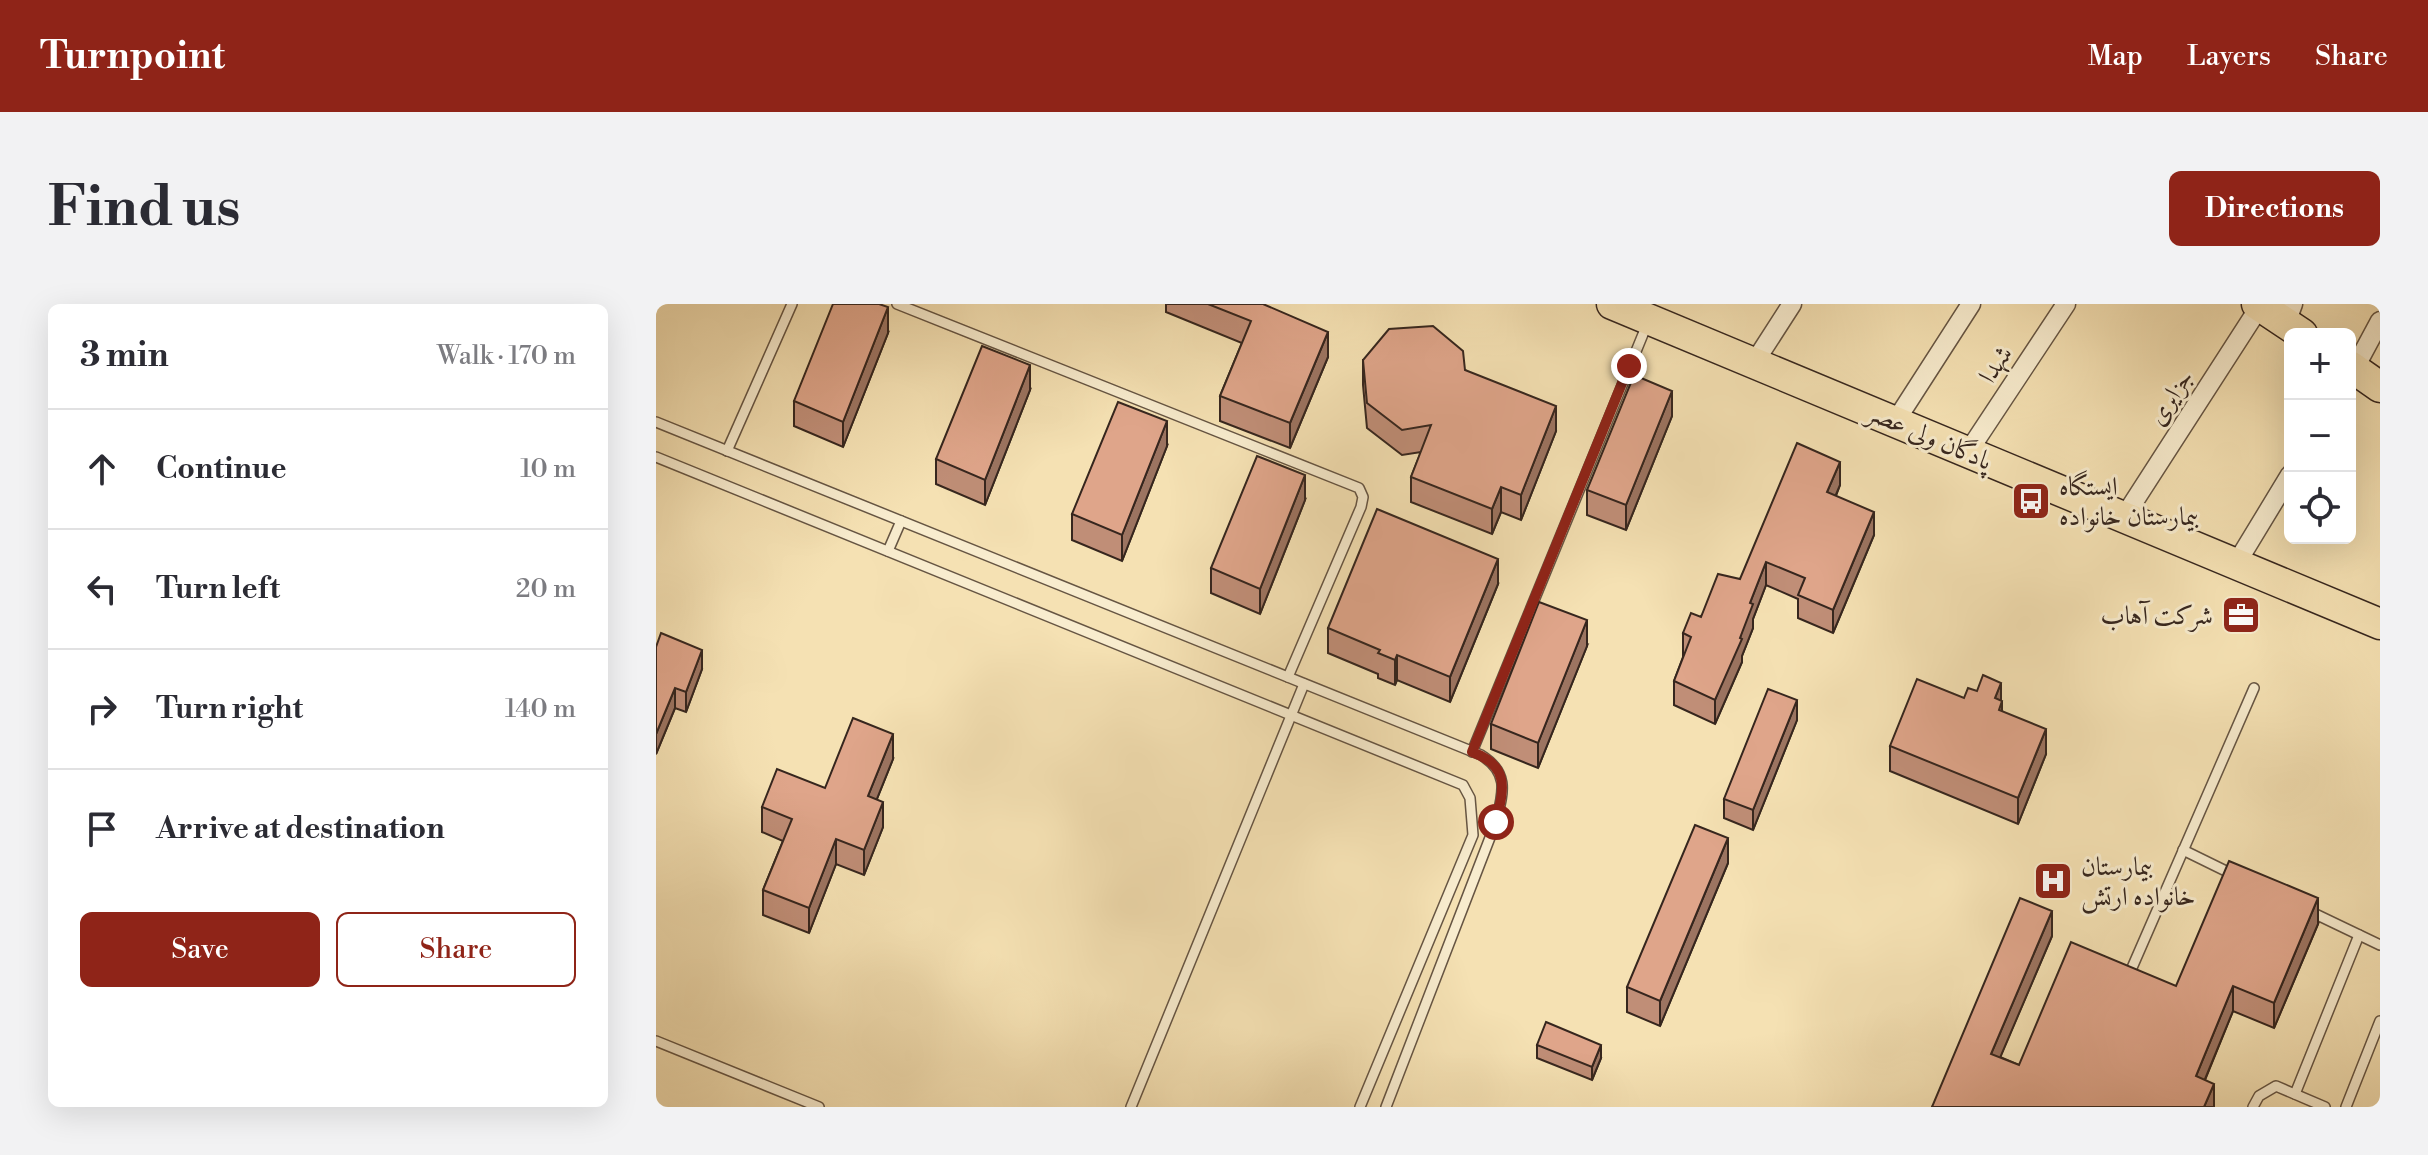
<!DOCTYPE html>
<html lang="en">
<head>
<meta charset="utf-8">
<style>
	:root { --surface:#fff; --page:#f2f2f3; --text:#2b2b33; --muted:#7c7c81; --line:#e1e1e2; --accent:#8f2418 }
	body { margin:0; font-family:"Libre Bodoni",Amiri,serif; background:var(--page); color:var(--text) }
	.controls { position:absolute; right:24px; top:24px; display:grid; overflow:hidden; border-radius:12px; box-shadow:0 8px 32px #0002 }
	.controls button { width:72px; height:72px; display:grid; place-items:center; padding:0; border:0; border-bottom:2px solid var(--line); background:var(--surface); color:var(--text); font:40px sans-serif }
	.stop { position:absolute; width:24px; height:24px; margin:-18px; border:6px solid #8f2418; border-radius:50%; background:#fff }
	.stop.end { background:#8f2418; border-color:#fff; box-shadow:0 2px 8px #0008 }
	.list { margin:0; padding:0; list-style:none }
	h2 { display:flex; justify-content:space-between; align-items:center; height:104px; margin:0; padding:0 32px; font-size:34px }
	h2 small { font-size:26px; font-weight:400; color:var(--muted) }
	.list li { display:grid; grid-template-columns:52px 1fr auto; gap:24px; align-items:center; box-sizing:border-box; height:120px; padding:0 32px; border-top:2px solid var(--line) }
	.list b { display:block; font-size:30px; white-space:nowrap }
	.list em { font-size:26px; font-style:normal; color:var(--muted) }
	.actions { display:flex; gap:16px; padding:24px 32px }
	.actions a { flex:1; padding:18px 0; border:2px solid var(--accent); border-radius:12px; text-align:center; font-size:28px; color:var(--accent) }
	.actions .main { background:var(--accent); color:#fff }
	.icon { flex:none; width:44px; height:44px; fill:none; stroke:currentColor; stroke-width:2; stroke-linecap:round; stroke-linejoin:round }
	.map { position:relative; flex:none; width:1724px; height:803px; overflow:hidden; border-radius:12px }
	header { display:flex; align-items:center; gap:48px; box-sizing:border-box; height:112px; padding:0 40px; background:var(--accent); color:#fff }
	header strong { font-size:38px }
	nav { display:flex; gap:44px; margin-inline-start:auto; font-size:28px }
	.intro { display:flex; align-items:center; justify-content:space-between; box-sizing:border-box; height:192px; padding:0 48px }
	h1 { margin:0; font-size:56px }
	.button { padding:20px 36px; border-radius:12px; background:var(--accent); color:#fff; font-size:28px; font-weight:700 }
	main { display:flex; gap:48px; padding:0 48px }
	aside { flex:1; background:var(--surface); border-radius:12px; box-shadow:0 8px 32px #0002 }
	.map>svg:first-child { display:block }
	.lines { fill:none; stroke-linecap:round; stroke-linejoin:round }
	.lane-casing { stroke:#665543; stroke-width:12 }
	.street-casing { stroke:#665543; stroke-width:21 }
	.primary-casing { stroke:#36261e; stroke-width:33 }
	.lane { stroke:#f8ecce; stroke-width:9 }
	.street { stroke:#f8ecce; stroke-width:18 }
	.primary { stroke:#f5e1b3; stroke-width:30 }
	.wall { fill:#c08e77; stroke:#36261e; stroke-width:2 }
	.shaded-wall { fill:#9c7461; stroke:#36261e; stroke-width:2 }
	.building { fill:#dfa58a; stroke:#36261e; stroke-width:2 }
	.route { stroke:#8f2418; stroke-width:10 }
	.labels { text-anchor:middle; stroke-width:6; stroke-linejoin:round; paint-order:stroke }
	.street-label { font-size:26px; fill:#36261e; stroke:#f8ecce }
	.poi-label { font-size:26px; fill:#36261e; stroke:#f8ecce; text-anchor:start }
</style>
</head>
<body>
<header>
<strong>Turnpoint</strong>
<nav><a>Map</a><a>Layers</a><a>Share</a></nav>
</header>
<div class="intro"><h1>Find us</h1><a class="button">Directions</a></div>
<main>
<aside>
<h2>3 min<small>Walk · 170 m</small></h2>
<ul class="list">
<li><svg class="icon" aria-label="ahead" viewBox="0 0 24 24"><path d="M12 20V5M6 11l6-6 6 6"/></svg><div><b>Continue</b></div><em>10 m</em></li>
<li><svg class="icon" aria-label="left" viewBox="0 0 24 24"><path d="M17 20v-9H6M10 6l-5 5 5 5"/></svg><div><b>Turn left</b></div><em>20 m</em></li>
<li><svg class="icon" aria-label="right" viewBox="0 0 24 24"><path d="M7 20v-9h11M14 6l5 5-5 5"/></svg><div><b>Turn right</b></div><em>140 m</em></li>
<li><svg class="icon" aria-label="arrive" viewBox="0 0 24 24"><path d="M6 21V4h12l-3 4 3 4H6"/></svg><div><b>Arrive at destination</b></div></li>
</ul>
<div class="actions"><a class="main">Save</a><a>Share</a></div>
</aside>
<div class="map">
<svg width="1724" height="803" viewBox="0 0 1724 803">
	<rect width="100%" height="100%" fill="#f5e1b3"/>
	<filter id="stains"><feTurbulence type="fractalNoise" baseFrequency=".0025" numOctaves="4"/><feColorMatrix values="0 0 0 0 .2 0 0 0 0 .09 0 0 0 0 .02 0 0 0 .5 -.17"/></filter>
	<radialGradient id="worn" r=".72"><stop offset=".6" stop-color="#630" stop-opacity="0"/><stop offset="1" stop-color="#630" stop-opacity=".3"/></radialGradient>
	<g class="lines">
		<defs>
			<g id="lane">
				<path d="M241,0L703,184L707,193L705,203L632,373"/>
				<path d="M0,118L825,451C854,469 847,489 840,518L730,803"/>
				<path d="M71,147L136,0"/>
				<path d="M0,153L807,481L814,494L817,531L704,803"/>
				<path d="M232,247L245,217"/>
				<path d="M816,448L992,18"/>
				<path d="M1527,546L1580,572"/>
				<path d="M1651,606L1724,641"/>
				<path d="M1472,673L1598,384"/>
				<path d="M0,737L163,803"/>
				<path d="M1639,790L1703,631"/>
				<path d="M475,803L648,380"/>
				<path d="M1597,803L1603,792L1620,782L1669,803"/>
				<path d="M1690,803L1724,717"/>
			</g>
			<g id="street">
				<path d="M1630,19L1637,0"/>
				<path d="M1098,59L1136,0"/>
				<path d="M1695,71L1724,17"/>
				<path d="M1239,118L1315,0"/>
				<path d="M1312,148L1410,0"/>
				<path d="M1468,213L1604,2"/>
				<path d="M1580,260L1634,171"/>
			</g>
			<g id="primary">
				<path d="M956,0L1724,320"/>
				<path d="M1601,0L1646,30"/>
				<path d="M1694,62L1724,83"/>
			</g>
		</defs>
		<!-- lane casing -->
		<use href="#lane" class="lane-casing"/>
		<!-- street casing -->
		<use href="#street" class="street-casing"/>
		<!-- primary casing -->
		<use href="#primary" class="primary-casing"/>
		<!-- lane -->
		<use href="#lane" class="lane"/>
		<!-- street -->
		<use href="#street" class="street"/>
		<!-- primary -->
		<use href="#primary" class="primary"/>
	</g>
	<!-- wall -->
	<g class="wall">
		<path d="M510,0H607L672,53L634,144L564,117V92L586,39L510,8Z"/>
		<path d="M232,29L187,143L138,122V97Z"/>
		<path d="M707,56L809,66L900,127L865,216L845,208L836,230L755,198V173L765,148L746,151L711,124L707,81Z"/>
		<path d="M374,86L329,201L280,180V155Z"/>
		<path d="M1016,112L970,226L931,211V186Z"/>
		<path d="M511,142L466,257L416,236V210Z"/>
		<path d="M1184,181L1180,192L1218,231L1177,329L1142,314V295L1110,281L1097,315V324L1086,352V358L1059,420L1018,401V377L1027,353V329Z"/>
		<path d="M649,196L604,310L555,289V264Z"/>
		<path d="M842,280L794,398L741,376L739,381L722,374V370L672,349V324Z"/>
		<path d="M931,342L882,464L835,445V420Z"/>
		<path d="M0,343L46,365L30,408L19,404L0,450Z"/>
		<path d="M1308,394L1345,396L1346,407L1390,450L1362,520L1234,467V442Z"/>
		<path d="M1141,416L1097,526L1068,514V495Z"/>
		<path d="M237,455L221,495L227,523L208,571L180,560L153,629L107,611V586L127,537L106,528V503L169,484Z"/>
		<path d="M1072,559L1004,722L971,708V683Z"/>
		<path d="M1662,620L1618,724L1577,707L1549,776L1558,803H1276L1396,632L1344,753L1363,761Z"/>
		<path d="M881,741L945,754L936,776L881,754Z"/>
	</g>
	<!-- shaded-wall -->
	<g class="shaded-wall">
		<path d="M232,3V29L187,143V118Z"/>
		<path d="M672,28V53L634,144V119Z"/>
		<path d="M374,61V86L329,201V176Z"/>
		<path d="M1016,87V112L970,226V201Z"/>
		<path d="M900,102V127L865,216V191Z"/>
		<path d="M511,117V142L466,257V231Z"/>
		<path d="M1184,158V181L1171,212V188Z"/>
		<path d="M649,171V196L604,310V285Z"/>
		<path d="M845,183V208L836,230V205Z"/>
		<path d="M1218,208V231L1177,329V306Z"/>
		<path d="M842,255V280L794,398V373Z"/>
		<path d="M1110,258V281L1097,315V324L1086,352V358L1059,420V396L1084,334L1094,299Z"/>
		<path d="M931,316V342L882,464V439Z"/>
		<path d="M46,346V365L30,408V388Z"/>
		<path d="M741,351V376L739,381V356Z"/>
		<path d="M1345,379V400L1346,397V422L1339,394Z"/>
		<path d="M19,384V404L0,450V430Z"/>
		<path d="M1141,396V416L1097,526V506Z"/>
		<path d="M1390,425V450L1362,520V494Z"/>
		<path d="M237,430V455L212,517V492Z"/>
		<path d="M227,498V523L208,571V546Z"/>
		<path d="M1072,534V559L1004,722V697Z"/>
		<path d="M180,535V560L153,629V604Z"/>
		<path d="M1662,594V620L1618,724V699Z"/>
		<path d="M1396,607V632L1335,775V750Z"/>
		<path d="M1577,682V707L1540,797V772Z"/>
		<path d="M945,741V754L936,776V763Z"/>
		<path d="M1558,780V803H1548Z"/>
	</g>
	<!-- building -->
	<g class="building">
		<path d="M177,0H223L232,3L187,118L138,97Z"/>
		<path d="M552,0H607L672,28L634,119L564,92L595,17Z"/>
		<path d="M777,22L807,47L809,66L900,102L865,191L845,183L836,205L755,173L775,121L746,126L711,99L707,56L733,25Z"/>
		<path d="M326,42L374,61L329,176L280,155Z"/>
		<path d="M978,71L1016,87L970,201L931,186Z"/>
		<path d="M462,98L511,117L466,231L416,210Z"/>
		<path d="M1141,139L1184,158L1171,188L1218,208L1177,306L1142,291L1149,274L1110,258L1094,299L1097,300L1084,334L1086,335L1059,396L1018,377L1035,333L1027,329L1035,309L1045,313L1062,270L1084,275Z"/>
		<path d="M601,152L649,171L604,285L555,264Z"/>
		<path d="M721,205L842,255L794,373L741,351L739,356L722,349L724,346L672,324Z"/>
		<path d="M883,298L931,316L882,439L835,420Z"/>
		<path d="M5,329L46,346L30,388L19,384L0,430V343Z"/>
		<path d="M1327,371L1345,379L1339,394L1346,397L1343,406L1390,425L1362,494L1234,442L1261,375L1308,394L1312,384L1321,387Z"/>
		<path d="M1112,385L1141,396L1097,506L1068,495Z"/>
		<path d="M197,414L237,430L212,492L227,498L208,546L180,535L153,604L107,586L136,515L106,503L121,465L169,484Z"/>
		<path d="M1039,521L1072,534L1004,697L971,683Z"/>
		<path d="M1573,557L1662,594L1618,699L1577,682L1540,772L1558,780L1548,803H1276L1364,594L1396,607L1335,750L1363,761L1415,638L1520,682Z"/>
		<path d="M890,718L945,741L936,763L881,741Z"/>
	</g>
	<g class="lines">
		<!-- route -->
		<path class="route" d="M840,518C848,484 854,462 816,448L973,62"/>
	</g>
	<!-- icons -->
	<defs>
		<symbol id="bus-square" viewBox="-11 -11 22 22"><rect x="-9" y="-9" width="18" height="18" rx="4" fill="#8f2418" stroke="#f8ecce"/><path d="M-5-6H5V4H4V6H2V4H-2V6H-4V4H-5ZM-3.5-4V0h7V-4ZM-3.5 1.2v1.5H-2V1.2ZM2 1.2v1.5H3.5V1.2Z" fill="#fff"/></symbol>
		<symbol id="office-square" viewBox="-11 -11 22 22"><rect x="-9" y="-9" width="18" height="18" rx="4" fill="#8f2418" stroke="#f8ecce"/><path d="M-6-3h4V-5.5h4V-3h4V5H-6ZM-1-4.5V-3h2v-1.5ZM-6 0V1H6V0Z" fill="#fff"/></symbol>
		<symbol id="hospital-square" viewBox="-11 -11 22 22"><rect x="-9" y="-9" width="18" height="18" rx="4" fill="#8f2418" stroke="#f8ecce"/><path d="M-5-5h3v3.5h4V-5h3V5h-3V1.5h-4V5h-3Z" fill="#fff"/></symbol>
	</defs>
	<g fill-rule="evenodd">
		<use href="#bus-square" x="1353" y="175" width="44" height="44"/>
		<use href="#office-square" x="1563" y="289" width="44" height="44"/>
		<use href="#hospital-square" x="1375" y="555" width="44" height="44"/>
	</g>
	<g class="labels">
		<!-- street labels -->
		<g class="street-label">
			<text transform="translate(1339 60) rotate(-57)" y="9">شهدا</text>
			<text transform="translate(1514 93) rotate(-57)" y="9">جزایری</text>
			<text transform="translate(1274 132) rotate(23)" y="9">پادگان ولی عصر</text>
		</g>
		<!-- poi labels -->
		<g class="poi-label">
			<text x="1403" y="191">ایستگاه<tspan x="1403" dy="30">بیمارستان خانواده</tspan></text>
			<text x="1557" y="320" text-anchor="end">شرکت آهاب</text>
			<text x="1425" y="571">بیمارستان<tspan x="1425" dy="30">خانواده ارتش</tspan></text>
		</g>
	</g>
	<rect width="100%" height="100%" filter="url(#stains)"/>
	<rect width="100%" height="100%" fill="url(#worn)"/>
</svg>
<div class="controls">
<button>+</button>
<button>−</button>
<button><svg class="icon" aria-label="locate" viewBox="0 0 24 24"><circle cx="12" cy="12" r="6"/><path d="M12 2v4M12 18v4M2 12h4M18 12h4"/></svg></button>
</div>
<div class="stop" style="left:840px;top:518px"></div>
<div class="stop end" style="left:973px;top:62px"></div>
</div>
</main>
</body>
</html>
